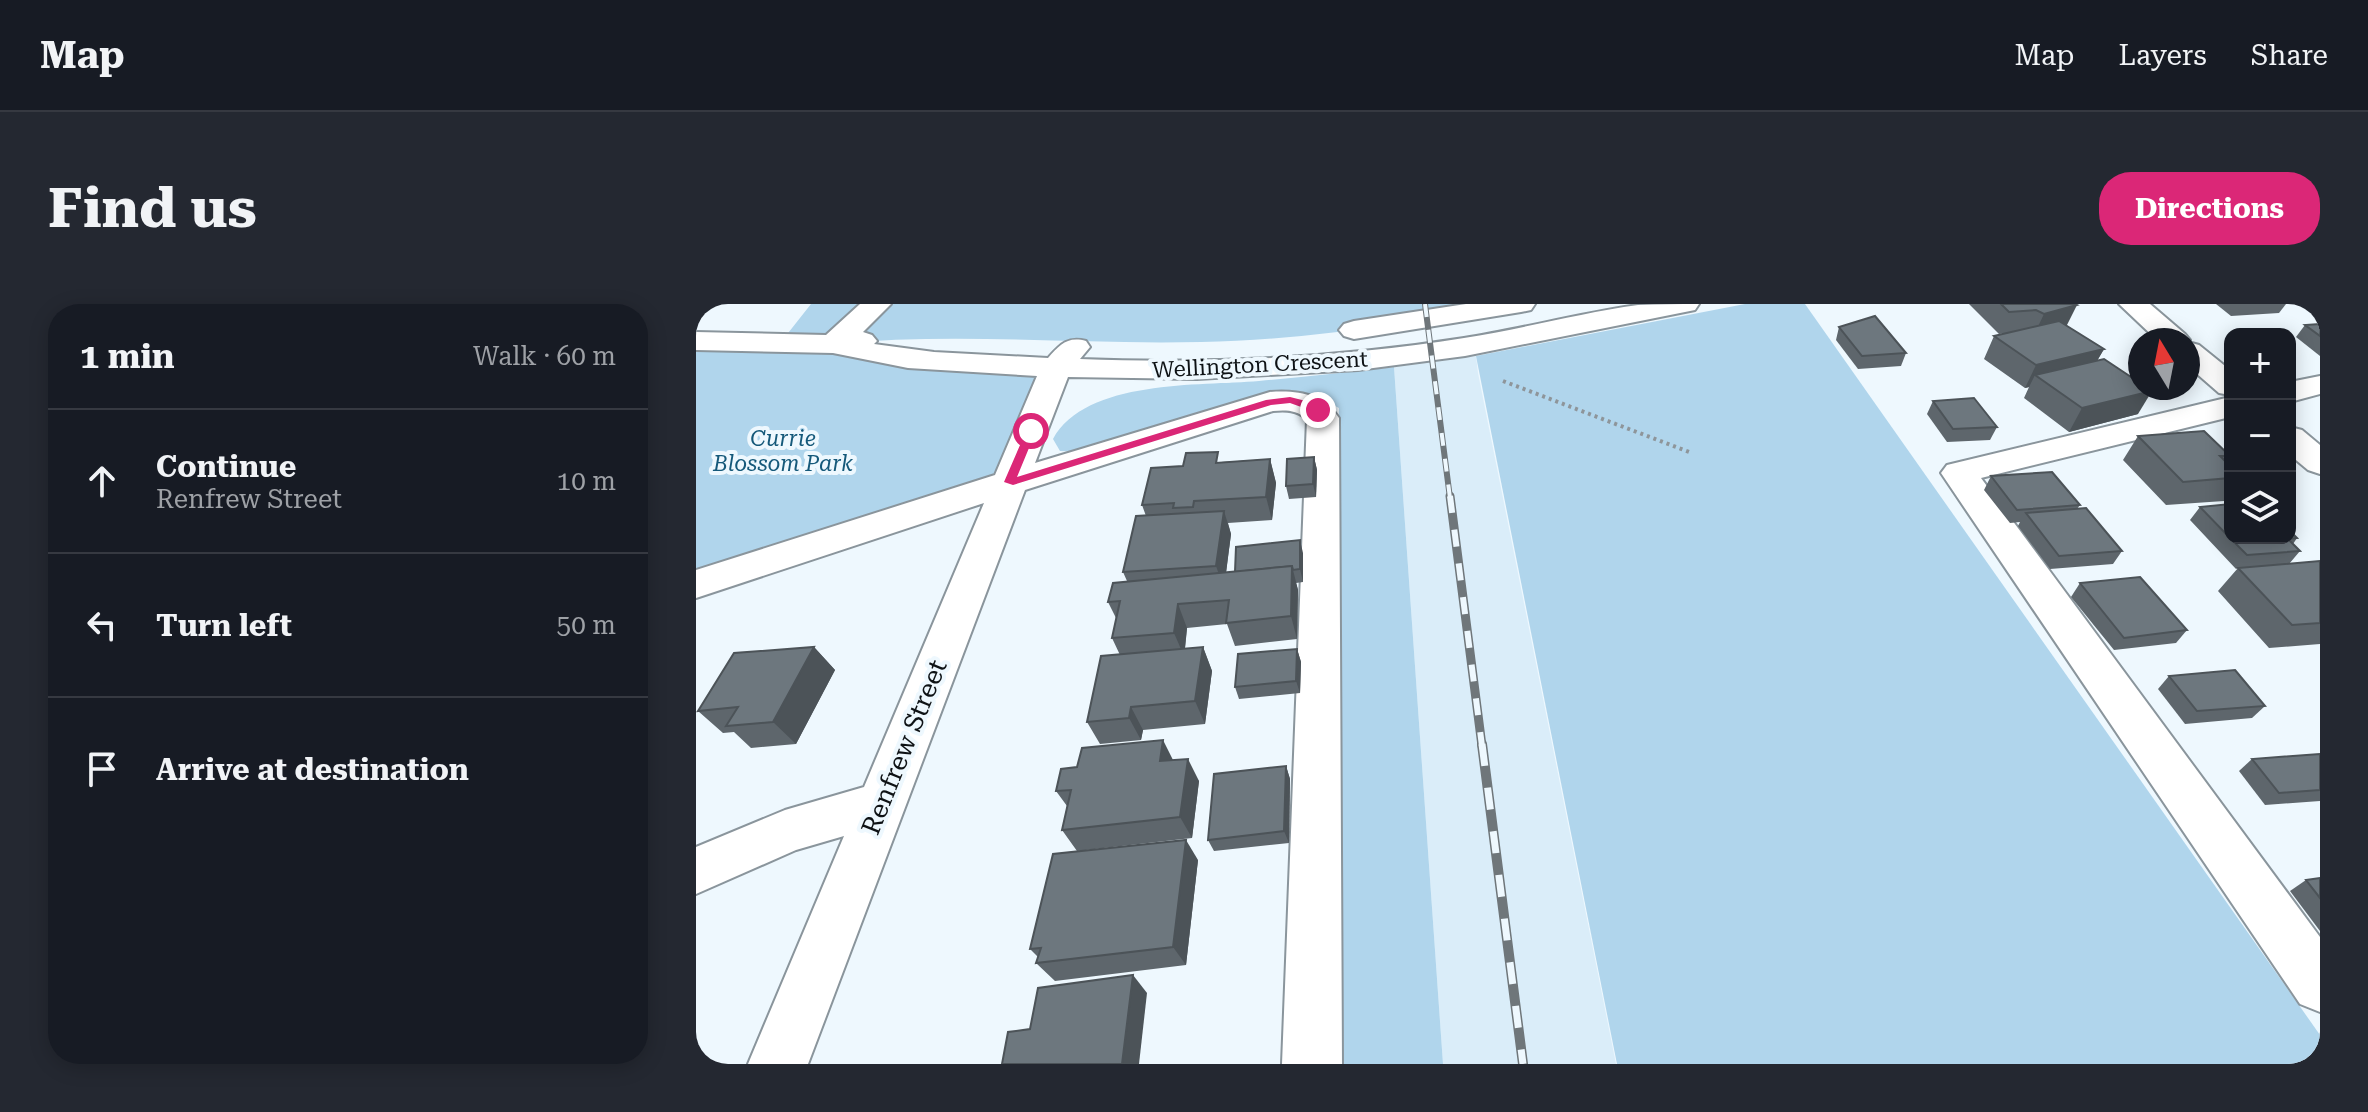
<!DOCTYPE html>
<html lang="en">
<head>
<meta charset="utf-8">
<style>
	:root { --surface:#171b24; --page:#242831; --text:#f1f3f6; --muted:#9ea1a6; --line:#363941; --accent:#db2777 }
	body { margin:0; font-family:"Roboto Serif",serif; background:var(--page); color:var(--text) }
	.controls { position:absolute; right:24px; top:24px; display:grid; overflow:hidden; border-radius:16px; box-shadow:0 4px 20px #0003 }
	.controls button { width:72px; height:72px; display:grid; place-items:center; padding:0; border:0; border-bottom:2px solid var(--line); background:var(--surface); color:var(--text); font:40px sans-serif }
	.compass { position:absolute; left:1432px; top:24px; width:72px; height:72px; border-radius:50%; background:var(--surface); box-shadow:0 4px 20px #0003; rotate:350deg }
	.stop { position:absolute; width:24px; height:24px; margin:-18px; border:6px solid #db2777; border-radius:50%; background:#fff }
	.stop.end { background:#db2777; border-color:#fff; box-shadow:0 2px 8px #0008 }
	.list { margin:0; padding:0; list-style:none }
	h2 { display:flex; justify-content:space-between; align-items:center; height:104px; margin:0; padding:0 32px; font-size:34px }
	h2 small { font-size:26px; font-weight:400; color:var(--muted) }
	.list li { display:grid; grid-template-columns:52px 1fr auto; gap:24px; align-items:center; box-sizing:border-box; height:144px; padding:0 32px; border-top:2px solid var(--line) }
	.list b { display:block; font-size:30px; white-space:nowrap }
	.list p { margin:0; font-size:26px; white-space:nowrap; color:var(--muted) }
	.list em { font-size:26px; font-style:normal; color:var(--muted) }
	.icon { flex:none; width:44px; height:44px; fill:none; stroke:currentColor; stroke-width:2; stroke-linecap:round; stroke-linejoin:round }
	.map { position:relative; flex:none; width:1624px; height:760px; overflow:hidden; border-radius:32px }
	header { display:flex; align-items:center; gap:48px; box-sizing:border-box; height:112px; padding:0 40px; background:var(--surface); border-bottom:2px solid var(--line) }
	header strong { font-size:38px }
	nav { display:flex; gap:44px; margin-inline-start:auto; font-size:28px }
	.intro { display:flex; align-items:center; justify-content:space-between; box-sizing:border-box; height:192px; padding:0 48px }
	h1 { margin:0; font-size:56px }
	.button { padding:20px 36px; border-radius:32px; background:var(--accent); color:#fff; font-size:28px; font-weight:700 }
	main { display:flex; gap:48px; padding:0 48px }
	aside { flex:1; background:var(--surface); border-radius:32px; box-shadow:0 4px 20px #0003 }
	.map>svg:first-child { display:block }
	.built { fill:#daedf9 }
	.green { fill:#b0d5ec }
	.lines { fill:none; stroke-linecap:round; stroke-linejoin:round }
	.minor-casing { stroke:#8a959c; stroke-width:4 }
	.path { stroke:#8e959a; stroke-width:4; stroke-dasharray:3 4; stroke-linecap:butt }
	.minor { fill:#fff; fill-rule:evenodd }
	.rail-far2-casing { stroke:#6f767a; stroke-width:6 }
	.rail-far1-casing { stroke:#6f767a; stroke-width:9 }
	.rail-casing { stroke:#6f767a; stroke-width:10 }
	.rail-far2 { stroke:#eef8fe; stroke-width:4; stroke-dasharray:13; stroke-linecap:butt }
	.rail-far1 { stroke:#eef8fe; stroke-width:6; stroke-dasharray:17; stroke-linecap:butt }
	.rail { stroke:#eef8fe; stroke-width:7; stroke-dasharray:22; stroke-linecap:butt }
	.wall { fill:#5e666c }
	.shaded-wall { fill:#4c5358 }
	.building { fill:#6d777e; stroke:#4c5358; stroke-width:2 }
	.route { fill:#db2777 }
	.labels { text-anchor:middle; stroke-width:8; stroke-linejoin:round; paint-order:stroke }
	.far-street-label { font-size:22px; fill:#0e1215; stroke:#eef8fe }
	.far-park-label { font-size:22px; font-style:italic; fill:#15597a; stroke:#eef8fe }
	.street-label { font-size:26px; fill:#0e1215; stroke:#eef8fe }
</style>
</head>
<body>
<header>
<strong>Map</strong>
<nav><a>Map</a><a>Layers</a><a>Share</a></nav>
</header>
<div class="intro"><h1>Find us</h1><a class="button">Directions</a></div>
<main>
<aside>
<h2>1 min<small>Walk · 60 m</small></h2>
<ul class="list">
<li><svg class="icon" aria-label="ahead" viewBox="0 0 24 24"><path d="M12 20V5M6 11l6-6 6 6"/></svg><div><b>Continue</b><p>Renfrew Street</p></div><em>10 m</em></li>
<li><svg class="icon" aria-label="left" viewBox="0 0 24 24"><path d="M17 20v-9H6M10 6l-5 5 5 5"/></svg><div><b>Turn left</b></div><em>50 m</em></li>
<li><svg class="icon" aria-label="arrive" viewBox="0 0 24 24"><path d="M6 21V4h12l-3 4 3 4H6"/></svg><div><b>Arrive at destination</b></div></li>
</ul>
</aside>
<div class="map">
<svg width="1624" height="760" viewBox="0 0 1624 760">
	<rect width="100%" height="100%" fill="#eef8fe"/>
	<!-- built -->
	<path class="built" d="M780,52L782,69L920,760H747L698,63Z"/>
	<!-- green -->
	<g class="green">
		<path d="M115,0H825C719,18 613,36 505,38C383,41 261,28 140,40L360,64L313,178L0,280V37L85,38Z"/>
		<path d="M1049,0H1109L1624,731V760H921L780,52Z"/>
		<path d="M698,63L747,760H634L643,104L620,92L591,88L391,148L364,147L357,135C390,75 504,82 563,77C608,73 653,68 698,63Z"/>
	</g>
	<g class="lines">
		<defs>
			<g id="minor">
				<path d="M164,0H195L167,28L176,31L181,37L178,40L238,48L352,54C364,41 371,32 390,37L394,43L384,55C512,60 641,54 768,34C826,25 884,9 942,1C962,0 983,0 1003,0L999,6L769,52L662,66L501,75L372,73L339,159L574,88C602,86 627,90 643,114L646,760H586L611,115C600,106 591,106 577,107L329,186L112,760H52L148,532L100,546L0,590V543L89,506L168,483L288,199L0,294V266L299,171L341,72L212,64L137,49L0,46V28L130,31Z"/>
				<path d="M770,0H839L835,6L825,8L658,35L648,32L643,26L648,20L658,17Z"/>
				<path d="M1423,0H1454L1489,30L1494,36L1492,38L1503,41L1534,66V91L1523,89L1492,62V36H1461Z"/>
				<path d="M1624,72V90L1594,98V78Z"/>
				<path d="M1534,93V113L1285,174L1624,633V708L1604,700L1245,169L1251,161Z"/>
				<path d="M1594,123L1606,126L1624,141V170L1612,166L1594,151Z"/>
			</g>
		</defs>
		<!-- minor casing -->
		<use href="#minor" class="minor-casing"/>
		<!-- path -->
		<path class="path" d="M807,77L993,148"/>
		<!-- minor -->
		<use href="#minor" class="minor"/>
		<defs>
			<path id="rail-far2" d="M729,0L754,194"/>
			<path id="rail-far1" d="M754,192L786,442"/>
			<path id="rail" d="M786,440L827,760"/>
		</defs>
		<!-- rail-far2 casing -->
		<use href="#rail-far2" class="rail-far2-casing"/>
		<!-- rail-far1 casing -->
		<use href="#rail-far1" class="rail-far1-casing"/>
		<!-- rail casing -->
		<use href="#rail" class="rail-casing"/>
		<!-- rail-far2 -->
		<use href="#rail-far2" class="rail-far2"/>
		<!-- rail-far1 -->
		<use href="#rail-far1" class="rail-far1"/>
		<!-- rail -->
		<use href="#rail" class="rail"/>
	</g>
	<!-- wall -->
	<g class="wall">
		<path d="M1273,0H1379L1370,21L1408,45L1401,57L1442,110L1373,128L1328,94L1333,83L1329,84L1288,55L1298,32L1310,29L1303,30Z"/>
		<path d="M1520,0H1590L1583,9L1535,12Z"/>
		<path d="M1624,20V52L1600,33L1609,21Z"/>
		<path d="M1143,23L1210,49L1205,62L1162,65L1140,36Z"/>
		<path d="M1237,97L1301,123L1294,136L1251,138L1231,110Z"/>
		<path d="M1442,132L1534,152L1529,157L1534,162V189L1528,197L1470,201L1427,156Z"/>
		<path d="M618,153L621,166L620,193L593,195L590,182Z"/>
		<path d="M574,155L580,179L576,216L532,219L535,230L530,268H539L607,249V278L600,279L602,286L601,335L539,342L531,320L491,324L489,345L507,343L516,367L509,420L447,426L445,436L404,440L391,418L424,351L416,334L420,314L412,298L431,277L427,268L450,212L446,201L525,158Z"/>
		<path d="M1295,172L1384,201L1381,205L1426,247L1417,260L1354,265L1322,222L1324,218L1314,219L1288,186Z"/>
		<path d="M1504,203L1601,234L1597,240L1604,247L1593,260L1624,257V340L1573,344L1522,287L1542,264L1540,265L1494,216Z"/>
		<path d="M1384,279L1491,326L1480,339L1418,346L1375,293Z"/>
		<path d="M118,343L139,366L100,440L55,444L38,428L27,429L2,407Z"/>
		<path d="M601,345L605,358L604,389L543,395L539,383Z"/>
		<path d="M1473,372L1569,402L1556,414L1489,420L1462,385Z"/>
		<path d="M1624,450V497L1569,501L1543,467L1556,455Z"/>
		<path d="M477,456L503,477L496,534L381,547L366,526L371,502L360,487Z"/>
		<path d="M590,462L594,475L593,539L518,547L512,536Z"/>
		<path d="M502,556L490,661L359,677L340,659L342,653L334,645Z"/>
		<path d="M1624,574V627L1594,587L1610,576Z"/>
	</g>
	<!-- shaded-wall -->
	<g class="shaded-wall">
		<path d="M1381,1L1370,23L1337,33L1348,10Z"/>
		<path d="M1408,45L1395,67L1339,71L1333,83L1329,84L1340,61Z"/>
		<path d="M1456,87L1442,110L1373,128L1386,104Z"/>
		<path d="M618,153L621,166L620,193L617,180Z"/>
		<path d="M574,155L580,179L576,216L570,193Z"/>
		<path d="M528,207L535,230L528,285L520,262Z"/>
		<path d="M604,236L607,249V278L604,265Z"/>
		<path d="M596,262L602,286L601,335L595,312Z"/>
		<path d="M482,300L491,324L488,352L478,329Z"/>
		<path d="M118,343L139,366L100,440L77,418Z"/>
		<path d="M507,343L516,367L509,420L499,397Z"/>
		<path d="M601,345L605,358L604,389L600,377Z"/>
		<path d="M435,403L447,426L445,436L433,414Z"/>
		<path d="M467,436L478,458L464,457Z"/>
		<path d="M492,455L503,477L496,534L484,513Z"/>
		<path d="M590,462L594,475L593,539L588,527Z"/>
		<path d="M490,536L502,556L490,661L477,643Z"/>
		<path d="M437,671L451,689L443,760H426Z"/>
	</g>
	<!-- building -->
	<g class="building">
		<path d="M1305,0H1379L1381,1L1348,10L1340,6L1313,8Z"/>
		<path d="M1179,12L1210,49L1166,52L1143,23Z"/>
		<path d="M1363,17L1408,45L1340,61L1298,32Z"/>
		<path d="M1624,20V32L1609,21Z"/>
		<path d="M1408,55L1444,79V84H1452L1456,87L1386,104L1339,71Z"/>
		<path d="M1278,94L1301,123L1257,125L1237,97Z"/>
		<path d="M1508,127L1534,152H1524L1534,162V174L1487,178L1442,132Z"/>
		<path d="M522,148L520,159L574,155L570,193L498,197L497,203L477,204L478,199L446,201L455,164L487,162L490,149Z"/>
		<path d="M618,153L617,180L590,182L591,155Z"/>
		<path d="M1356,168L1384,201L1321,206L1295,172Z"/>
		<path d="M1534,200V234L1504,203Z"/>
		<path d="M1390,204L1426,247L1363,252L1330,209Z"/>
		<path d="M528,207L520,262L427,268L440,212Z"/>
		<path d="M1594,227L1601,234L1592,235L1604,247L1551,251L1534,234H1594Z"/>
		<path d="M604,236V265L597,266L596,262L539,268L540,243Z"/>
		<path d="M1624,257V319L1596,321L1542,264Z"/>
		<path d="M596,262L595,312L530,319L533,296L482,300L478,329L416,334L424,297L412,298L417,279Z"/>
		<path d="M1444,273L1491,326L1428,334L1384,279Z"/>
		<path d="M118,343L77,418L30,422L42,403L2,407L38,349Z"/>
		<path d="M507,343L499,397L435,403L433,414L391,418L405,352Z"/>
		<path d="M601,345L600,377L539,383L542,350Z"/>
		<path d="M1539,366L1569,402L1501,407L1473,372Z"/>
		<path d="M467,436L464,457L492,455L484,513L366,526L375,486L360,487L365,465L381,463L386,444Z"/>
		<path d="M1624,450V486L1583,489L1556,455Z"/>
		<path d="M590,462L588,527L512,536L518,470Z"/>
		<path d="M490,536L477,643L340,659L345,644L334,645L357,550Z"/>
		<path d="M1624,574V594L1610,576Z"/>
		<path d="M437,671L426,760H306L312,728L334,725L342,684Z"/>
	</g>
	<!-- route -->
	<path class="route" d="M594,93L614,98L627,106L622,109L594,99L575,101L317,181L308,178L331,125L340,127L321,173L570,96Z"/>
	<g class="labels">
		<!-- far-street labels -->
		<g class="far-street-label">
			<text transform="translate(564 60) rotate(-3)" y="8">Wellington Crescent</text>
		</g>
		<!-- far-park labels -->
		<g class="far-park-label">
			<text x="87" y="142">Currie<tspan x="87" dy="25">Blossom Park</tspan></text>
		</g>
		<!-- street labels -->
		<g class="street-label">
			<text transform="translate(208 443) rotate(-68)" y="9">Renfrew Street</text>
		</g>
	</g>
</svg>
<div class="controls">
<button>+</button>
<button>−</button>
<button><svg class="icon" aria-label="layers" viewBox="0 0 24 24"><path d="M12 4l9 5-9 5-9-5zM3 14l9 5 9-5"/></svg></button>
</div>
<svg class="compass" viewBox="-18 -18 36 36"><path d="M0-13l5 13h-10z" fill="#e53935"/><path d="M0 13l5-13h-10z" fill="#9ea1a6"/></svg>
<div class="stop" style="left:335px;top:127px"></div>
<div class="stop end" style="left:622px;top:106px"></div>
</div>
</main>
</body>
</html>
